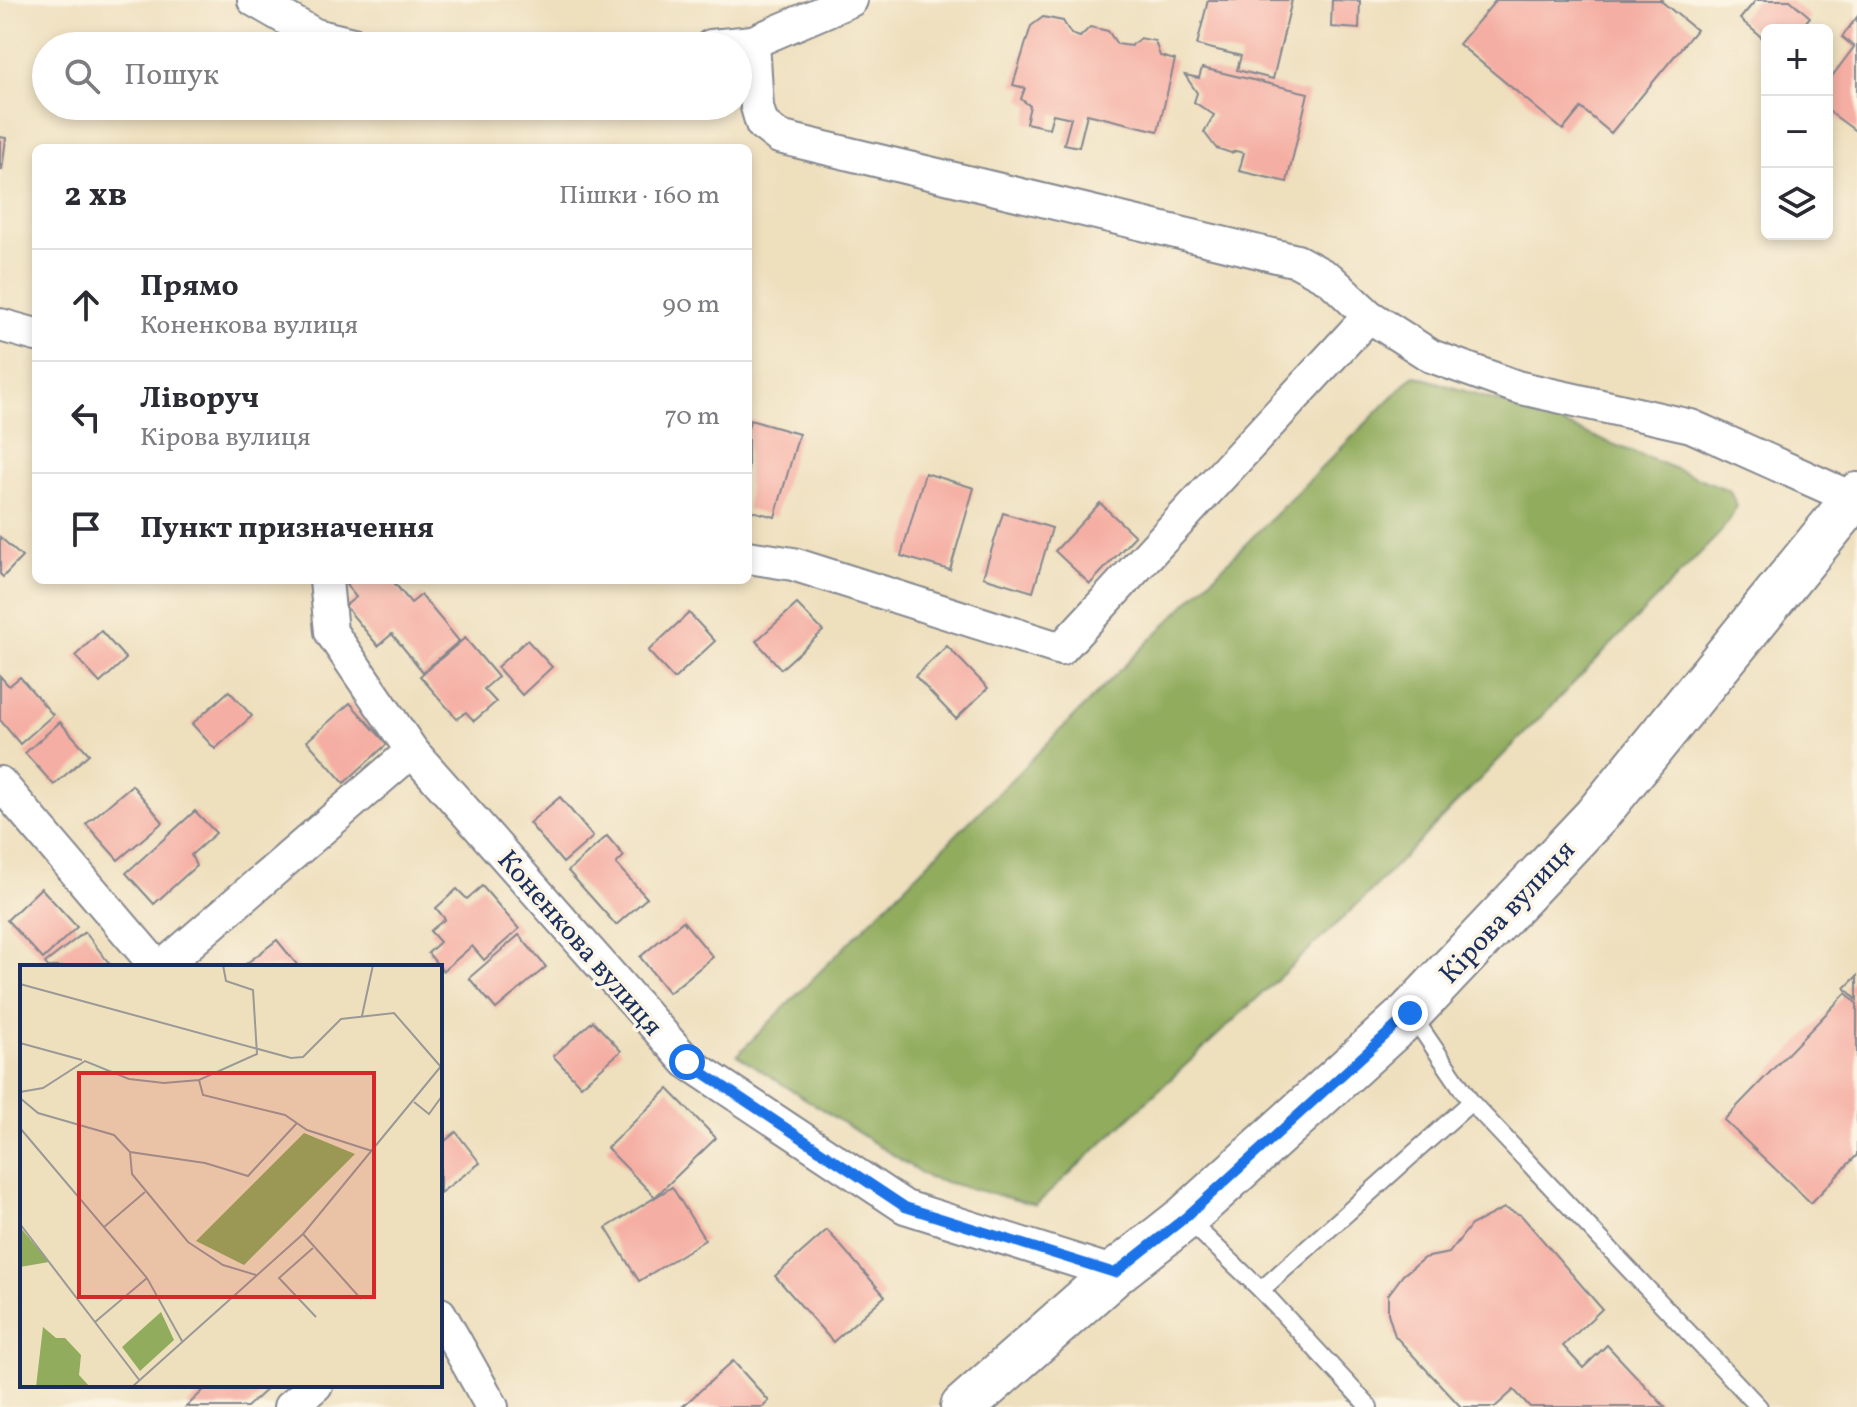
<!DOCTYPE html>
<html lang="uk">
<head>
<meta charset="utf-8">
<style>
	:root { --surface:#fff; --page:#f7f7f7; --text:#2b2b33; --muted:#7c7c81; --line:#e1e1e2 }
	body { margin:0; font-family:Vollkorn,serif; background:var(--page); color:var(--text) }
	.controls { position:absolute; right:24px; top:24px; display:grid; overflow:hidden; border-radius:12px; box-shadow:0 4px 12px #0003 }
	.controls button { width:72px; height:72px; display:grid; place-items:center; padding:0; border:0; border-bottom:2px solid var(--line); background:var(--surface); color:var(--text); font:40px sans-serif }
	.stop { position:absolute; width:24px; height:24px; margin:-18px; border:6px solid #1a73e8; border-radius:50%; background:#fff }
	.stop.end { background:#1a73e8; border-color:#fff; box-shadow:0 2px 8px #0008 }
	.list { margin:0; padding:0; list-style:none }
	h2 { display:flex; justify-content:space-between; align-items:center; height:104px; margin:0; padding:0 32px; font-size:34px }
	h2 small { font-size:26px; font-weight:400; color:var(--muted) }
	.list li { display:grid; grid-template-columns:52px 1fr auto; gap:24px; align-items:center; box-sizing:border-box; height:112px; padding:0 32px; border-top:2px solid var(--line) }
	.list b { display:block; font-size:30px; white-space:nowrap }
	.list p { margin:0; font-size:26px; white-space:nowrap; color:var(--muted) }
	.list em { font-size:26px; font-style:normal; color:var(--muted) }
	.icon { flex:none; width:44px; height:44px; fill:none; stroke:currentColor; stroke-width:2; stroke-linecap:round; stroke-linejoin:round }
	.map { position:relative; flex:none; width:1857px; height:1407px; overflow:hidden }
	.search { position:absolute; background:var(--surface); box-shadow:0 4px 12px #0003; left:32px; top:32px; width:720px; height:88px; display:flex; align-items:center; gap:20px; box-sizing:border-box; padding:0 28px; border-radius:44px; color:var(--muted); font-size:30px }
	.panel { position:absolute; background:var(--surface); box-shadow:0 4px 12px #0003; left:32px; top:144px; width:720px; height:440px; border-radius:12px }
	.map>svg:first-child { display:block }
	.forest { fill:#91ac5d; stroke:#566e5e; stroke-width:2 }
	.building { fill:#f5aea3 }
	.lines { fill:none; stroke-linecap:round; stroke-linejoin:round }
	.lane-casing { stroke:#84878e; stroke-width:20 }
	.street-casing { stroke:#84878e; stroke-width:36 }
	.secondary-casing { stroke:#84878e; stroke-width:48 }
	.lane { stroke:#fff; stroke-width:16 }
	.street { stroke:#fff; stroke-width:32 }
	.secondary { stroke:#fff; stroke-width:44 }
	.route { stroke:#1a73e8; stroke-width:10 }
	.labels { text-anchor:middle; stroke-width:7; stroke-linejoin:round; paint-order:stroke }
	.street-label { font-size:28px; fill:#1b2f5e; stroke:#fcf5e5 }
	.inset-road { fill:none; stroke:#9a9997; stroke-width:2 }
	.view { fill:#d62828; fill-opacity:0.15; stroke:#d62828; stroke-width:4 }
	.inset-edge { fill:none; stroke:#1b2f5e; stroke-width:4 }
</style>
</head>
<body>
<div class="map">
<svg width="1857" height="1407" viewBox="0 0 1857 1407">
	<rect width="100%" height="100%" fill="#fcf5e5"/>
	<filter id="ink" filterUnits="userSpaceOnUse"><feTurbulence type="fractalNoise" baseFrequency=".0125" numOctaves="2"/><feDisplacementMap in="SourceGraphic" scale="16" xChannelSelector="R" yChannelSelector="G"/><feConvolveMatrix kernelMatrix="1 2 1 2 8 2 1 2 1" color-interpolation-filters="sRGB"/></filter>
	<filter id="wash" filterUnits="userSpaceOnUse"><feTurbulence type="fractalNoise" baseFrequency=".006" numOctaves="4" result="noise"/><feDisplacementMap in="SourceGraphic" scale="32" xChannelSelector="R" yChannelSelector="G"/><feGaussianBlur stdDeviation="1.8" result="paint"/><feColorMatrix in="noise" values="0 0 0 0 0 0 0 0 0 0 0 0 0 0 0 0 0 1.4 0 .05"/><feComposite in="paint" operator="in"/></filter>
	<g filter="url(#wash)">
		<rect width="100%" height="100%" fill="#eedfbd"/>
		<!-- forest -->
		<path class="forest" d="M1414,375L1537,414L1729,490L1737,506L1721,532L1362,900L1036,1205L929,1178L737,1055Z"/>
		<g id="blocks">
			<!-- building -->
			<g class="building">
				<path d="M1208,0H1292L1273,79L1237,70L1241,56L1197,45Z"/>
				<path d="M1332,0L1360,1L1359,29L1331,27Z"/>
				<path d="M1496,0H1662L1661,1L1696,30L1611,133L1581,108L1563,130L1459,44Z"/>
				<path d="M1756,0H1790L1810,17L1799,30H1767V42L1740,19Z"/>
				<path d="M1043,17L1063,21L1071,34L1080,37L1090,27L1108,31L1117,44L1131,46L1140,38L1155,41L1160,56L1175,60L1158,131L1087,114L1079,147L1064,144L1071,118L1053,114L1049,128L1026,123L1030,106L1021,99L1025,88L1013,85L1031,26Z"/>
				<path d="M1857,17V132L1827,110V83L1854,47L1842,37Z"/>
				<path d="M1202,68L1308,93L1287,182L1239,171L1244,153L1236,151L1231,153L1216,148L1204,132L1214,115L1194,102L1197,93L1185,75L1199,78Z"/>
				<path d="M0,137L6,138L2,170H0Z"/>
				<path d="M750,420L799,434L775,517L748,510V429Z"/>
				<path d="M925,473L974,488L950,570L901,556Z"/>
				<path d="M1100,503L1135,536L1090,584L1055,551Z"/>
				<path d="M1003,513L1052,528L1033,592L983,577Z"/>
				<path d="M0,537L22,557L3,577L0,574Z"/>
				<path d="M352,580H392L411,603L421,595L459,641L423,672L392,634L378,646L345,606L356,597L346,585Z"/>
				<path d="M797,604L823,631L781,669L756,641Z"/>
				<path d="M689,613L715,641L674,679L648,651Z"/>
				<path d="M101,631L126,659L100,683L75,656Z"/>
				<path d="M465,638L498,677L484,689L496,702L474,721L466,712L457,719L420,676Z"/>
				<path d="M527,640L552,667L522,695L497,667Z"/>
				<path d="M947,646L988,688L956,719L915,676Z"/>
				<path d="M0,676L9,686L20,677L53,715L20,744L0,720Z"/>
				<path d="M229,691L252,716L215,749L192,724Z"/>
				<path d="M350,703L387,744L344,783L307,741Z"/>
				<path d="M60,722L89,754L54,785L25,753Z"/>
				<path d="M132,785L163,822L118,860L86,824Z"/>
				<path d="M560,797L593,837L563,863L529,823Z"/>
				<path d="M195,811L216,833L191,855L196,866L154,904L126,873Z"/>
				<path d="M607,836L624,856L616,864L647,898L616,925L568,871Z"/>
				<path d="M482,886L519,929L484,960L472,946L443,971L428,953L440,942L430,931L445,919L436,908L457,889L467,899Z"/>
				<path d="M41,888L77,927L43,959L7,920Z"/>
				<path d="M683,921L713,957L669,993L640,957Z"/>
				<path d="M85,932L112,967H48L45,963Z"/>
				<path d="M519,935L546,967L496,1009L469,978Z"/>
				<path d="M277,940L299,967H242Z"/>
				<path d="M1857,976V1000L1845,988Z"/>
				<path d="M1846,993L1857,1004V1155L1811,1203L1724,1120Z"/>
				<path d="M593,1021L621,1051L581,1086L553,1056Z"/>
				<path d="M668,1089L716,1138L655,1197L607,1148Z"/>
				<path d="M456,1132L480,1163L440,1193V1145Z"/>
				<path d="M672,1187L705,1240L639,1281L606,1228Z"/>
				<path d="M1504,1208L1521,1215L1602,1309L1563,1346L1583,1368L1607,1345L1665,1407H1530L1514,1390L1495,1407H1461L1395,1336L1388,1313V1295L1403,1275L1424,1258L1449,1253L1471,1225Z"/>
				<path d="M827,1230L885,1296L833,1342L775,1276Z"/>
				<path d="M733,1361L769,1401L763,1407H682Z"/>
				<path d="M209,1385H271L247,1407H186Z"/>
			</g>
		</g>
	</g>
	<g filter="url(#ink)">
		<use href="#blocks" fill-opacity="0" stroke="#84878e" stroke-width="2"/>
		<g class="lines">
			<defs>
				<g id="lane">
					<path d="M1411,1014L1471,1102L1759,1407"/>
					<path d="M1187,1219L1261,1290"/>
					<path d="M1369,1407L1261,1290L1471,1102"/>
				</g>
				<g id="street">
					<path d="M254,0L315,35L361,46"/>
					<path d="M753,42L757,107L762,124L779,137L1297,261L1330,279L1369,316L1431,356L1517,387L1691,426L1854,499"/>
					<path d="M711,46L753,42L851,0"/>
					<path d="M0,325L36,335"/>
					<path d="M748,557L793,564L1061,649L1369,316"/>
					<path d="M326,580L331,632L412,751L687,1062L905,1207L1115,1273"/>
					<path d="M0,783L157,967"/>
					<path d="M162,967L412,751"/>
					<path d="M440,1314L492,1407"/>
					<path d="M290,1407L316,1385"/>
				</g>
				<path id="secondary" d="M963,1407L1115,1273L1186,1217L1410,1013L1596,816L1857,495"/>
			</defs>
			<!-- lane casing -->
			<use href="#lane" class="lane-casing"/>
			<!-- street casing -->
			<use href="#street" class="street-casing"/>
			<!-- secondary casing -->
			<use href="#secondary" class="secondary-casing"/>
			<!-- lane -->
			<use href="#lane" class="lane"/>
			<!-- street -->
			<use href="#street" class="street"/>
			<!-- secondary -->
			<use href="#secondary" class="secondary"/>
		</g>
	</g>
	<g class="lines" filter="url(#ink)">
		<!-- route -->
		<path class="route" d="M687,1062L905,1207L1115,1273L1186,1217L1410,1013"/>
	</g>
	<g class="labels">
		<!-- street labels -->
		<g class="street-label">
			<text transform="translate(1506 911) rotate(-47)" y="10">Кірова вулиця</text>
			<text transform="translate(581 942) rotate(49)" y="10">Коненкова вулиця</text>
		</g>
	</g>
	<!-- overview -->
	<g transform="translate(20 965)">
		<rect width="422" height="422" fill="#eedfbd"/>
		<path d="M284,168L335,189L224,300L176,276ZM0,262L29,297L0,302ZM141,347L154,375L120,406L102,382ZM23,362L36,373H45L61,390L59,410L70,422H16Z" fill="#91ac5d"/>
		<path class="inset-road" d="M0,19L271,93L283,92L321,54L374,48L421,102M342,51L353,0M0,78L62,95M179,115L183,130L265,150L287,165L352,186M0,127L23,123L65,96L109,114L144,118L179,115L237,89L233,25L206,16L203,0M0,133L18,148L94,170L110,187L185,198L228,211L277,158M394,137L409,149L422,131M0,163L127,313L162,376M110,187L112,209L168,277L203,300L236,310M0,259L120,416M84,262L125,227M283,269L341,334M293,283L259,313L296,352M75,357L127,313M112,422L283,269L422,100"/>
		<path class="view" d="M59,108H354V332H59Z"/>
		<rect width="422" height="422" class="inset-edge"/>
	</g>
</svg>
<div class="controls">
<button>+</button>
<button>−</button>
<button><svg class="icon" aria-label="layers" viewBox="0 0 24 24"><path d="M12 4l9 5-9 5-9-5zM3 14l9 5 9-5"/></svg></button>
</div>
<div class="stop" style="left:687px;top:1062px"></div>
<div class="stop end" style="left:1410px;top:1013px"></div>
<div class="search"><svg class="icon" aria-label="search" viewBox="0 0 24 24"><circle cx="10" cy="10" r="6"/><path d="M15 15l6 6"/></svg>Пошук</div>
<section class="panel">
<h2>2 хв<small>Пішки · 160 m</small></h2>
<ul class="list">
<li><svg class="icon" aria-label="ahead" viewBox="0 0 24 24"><path d="M12 20V5M6 11l6-6 6 6"/></svg><div><b>Прямо</b><p>Коненкова вулиця</p></div><em>90 m</em></li>
<li><svg class="icon" aria-label="left" viewBox="0 0 24 24"><path d="M17 20v-9H6M10 6l-5 5 5 5"/></svg><div><b>Ліворуч</b><p>Кірова вулиця</p></div><em>70 m</em></li>
<li><svg class="icon" aria-label="arrive" viewBox="0 0 24 24"><path d="M6 21V4h12l-3 4 3 4H6"/></svg><div><b>Пункт призначення</b></div></li>
</ul>
</section>
</div>
</body>
</html>
